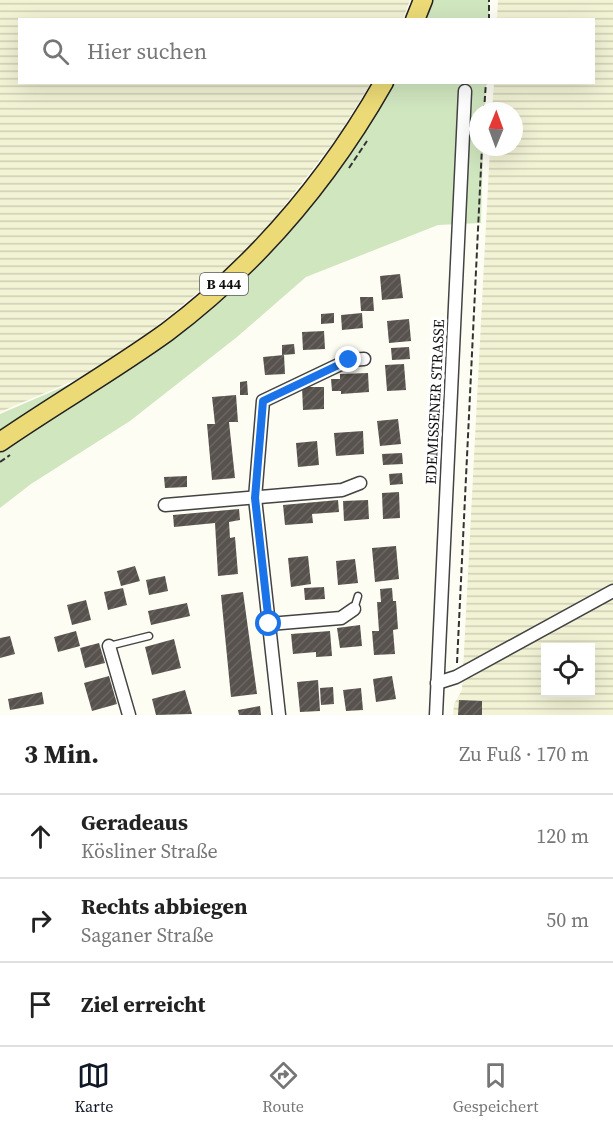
<!DOCTYPE html>
<html lang="de">
<head>
<meta charset="utf-8">
<style>
	:root { --surface:#fff; --page:#f6f6f6; --text:#222; --muted:#767676; --line:#e0e0e0; --accent:#111827 }
	body { margin:0; font-family:"Source Serif 4",serif; background:var(--page); color:var(--text) }
	.controls { position:absolute; right:18px; bottom:18px; display:grid; overflow:hidden; border-radius:0px; box-shadow:0 6px 24px #0002 }
	.controls button { width:54px; height:54px; display:grid; place-items:center; padding:0; border:0; border-bottom:2px solid var(--line); background:var(--surface); color:var(--text); font:30px sans-serif }
	.compass { position:absolute; left:469px; top:102px; width:54px; height:54px; border-radius:50%; background:var(--surface); box-shadow:0 6px 24px #0002; rotate:1deg }
	.stop { position:absolute; width:18px; height:18px; margin:-14px; border:4px solid #1a73e8; border-radius:50%; background:#fff }
	.stop.end { background:#1a73e8; border-color:#fff; box-shadow:0 2px 6px #0008 }
	.list { margin:0; padding:0; list-style:none }
	h2 { display:flex; justify-content:space-between; align-items:center; height:78px; margin:0; padding:0 24px; font-size:26px }
	h2 small { font-size:20px; font-weight:400; color:var(--muted) }
	.list li { display:grid; grid-template-columns:39px 1fr auto; gap:18px; align-items:center; box-sizing:border-box; height:84px; padding:0 24px; border-top:2px solid var(--line) }
	.list b { display:block; font-size:22px; white-space:nowrap }
	.list p { margin:0; font-size:20px; white-space:nowrap; color:var(--muted) }
	.list em { font-size:20px; font-style:normal; color:var(--muted) }
	.icon { flex:none; width:33px; height:33px; fill:none; stroke:currentColor; stroke-width:2; stroke-linecap:round; stroke-linejoin:round }
	.map { position:relative; flex:none; width:613px; height:715px; overflow:hidden }
	.search { position:absolute; background:var(--surface); box-shadow:0 6px 24px #0002; left:18px; right:18px; top:18px; height:66px; display:flex; align-items:center; gap:15px; box-sizing:border-box; padding:0 21px; border-radius:0px; color:var(--muted); font-size:22px }
	.sheet { height:330px; background:var(--surface) }
	nav { display:flex; justify-content:space-around; align-items:center; box-sizing:border-box; height:84px; border-top:2px solid var(--line); background:var(--surface); font-size:16px; color:var(--muted) }
	nav a { display:grid; justify-items:center; gap:3px }
	nav .on { color:var(--accent) }
	.map>svg:first-child { display:block }
	.farmland { fill:url(#farmland-rules); fill-rule:evenodd }
	.grass { fill:#d0e6bf }
	.building { fill:url(#building-hatch) }
	.lines { fill:none; stroke-linecap:round; stroke-linejoin:round }
	.service-casing { stroke:#434343; stroke-width:9 }
	.minor-casing { stroke:#434343; stroke-width:15 }
	.primary-casing { stroke:#212121; stroke-width:21 }
	.path { stroke:#323232; stroke-width:2; stroke-dasharray:6 3; stroke-linecap:butt }
	.service { stroke:#fff; stroke-width:6 }
	.minor { stroke:#fff; stroke-width:12 }
	.primary { stroke:#ebda76; stroke-width:18 }
	.route { stroke:#1a73e8; stroke-width:8 }
	.labels { text-anchor:middle; stroke-width:6; stroke-linejoin:round; paint-order:stroke }
	.shield { fill:#fff; stroke:#585858; stroke-width:1.5 }
	.shield-label { font-size:14px; font-weight:bold; fill:#101010 }
	.street-label { font-size:15px; fill:#101010; stroke:#fff }
</style>
</head>
<body>
<div class="map">
<svg width="613" height="715" viewBox="0 0 613 715">
	<defs>
		<pattern id="farmland-rules" width="6" height="5" patternUnits="userSpaceOnUse" patternTransform="scale(1.5)"><rect width="6" height="5" fill="#f2f2d5"/><path d="M0 2.5h6" fill="none" stroke="#ceceb6"/></pattern>
		<pattern id="building-hatch" width="6" height="6" patternUnits="userSpaceOnUse" patternTransform="scale(1.5)"><rect width="6" height="6" fill="#57524d"/><path d="M-1 1l2-2M0 6l6-6M5 7l2-2" fill="none" stroke="#6a6662"/></pattern>
	</defs>
	<rect width="100%" height="100%" fill="#fefdf3"/>
	<!-- farmland -->
	<g class="farmland">
		<path d="M0,0H410L403,19L20,20V82L371,83L336,139L251,249L108,366L0,412Z"/>
		<path d="M498,0H613V715H453L454,704L462,690L490,147H514V111H492L494,83L594,82V20L497,19ZM546,648H590V692H546Z"/>
	</g>
	<!-- grass -->
	<g class="grass">
		<path d="M412,0H489V19L405,20Z"/>
		<path d="M373,83H486L485,111H478V147H483L481,223L438,225L306,277L237,337L130,421L31,484L0,508V414L109,367L252,250L337,141Z"/>
	</g>
	<!-- building -->
	<g class="building">
		<path d="M400,274L403,298L382,300L380,276Z"/>
		<path d="M360,297H373L374,311H361Z"/>
		<path d="M334,313V323L321,324V314Z"/>
		<path d="M362,313L363,328L342,330L341,315Z"/>
		<path d="M409,319L411,341L389,343L387,321Z"/>
		<path d="M324,331L325,349L303,350L302,332Z"/>
		<path d="M294,344L295,354L282,355V345Z"/>
		<path d="M409,347L410,359L392,360L391,348Z"/>
		<path d="M284,355L285,374L265,375L263,357Z"/>
		<path d="M404,364L406,390L387,391L385,365Z"/>
		<path d="M368,373L369,392L341,394V391H332L331,379H340V374Z"/>
		<path d="M247,381L248,395H240V382Z"/>
		<path d="M302,387H324V409L303,410Z"/>
		<path d="M236,395L238,422H229L235,478L212,480L207,424H215L212,397Z"/>
		<path d="M398,419L401,444L380,446L377,421Z"/>
		<path d="M363,431L364,454L336,456L334,433Z"/>
		<path d="M317,441L319,465L298,467L296,443Z"/>
		<path d="M402,453L403,464L383,465L382,454Z"/>
		<path d="M402,473L403,484L390,485L389,474Z"/>
		<path d="M187,476V487L165,488L164,477Z"/>
		<path d="M399,492L400,518L383,519L382,493Z"/>
		<path d="M338,500L339,512L312,514L313,523L285,525L283,505Z"/>
		<path d="M368,500L369,519L344,521L343,501Z"/>
		<path d="M239,509L240,520L229,522L230,538L235,537L238,574L218,576L215,523L174,527L173,515Z"/>
		<path d="M396,546L399,579L375,582L372,548Z"/>
		<path d="M308,556L311,584L291,587L288,558Z"/>
		<path d="M355,559L358,583L338,585L336,561Z"/>
		<path d="M135,566L140,581L121,586L117,571Z"/>
		<path d="M165,576L168,591L149,595L146,580Z"/>
		<path d="M324,587L325,599L305,600L304,588Z"/>
		<path d="M123,588L127,605L108,610L104,592Z"/>
		<path d="M392,588L393,601H396L398,629L393,630L395,654L374,655L372,631H379L377,602H381L380,589Z"/>
		<path d="M243,592L257,694L231,697L221,595Z"/>
		<path d="M86,600L91,620L72,625L67,605Z"/>
		<path d="M187,603L190,616L151,625L148,611Z"/>
		<path d="M360,625L362,646L340,648L337,628Z"/>
		<path d="M76,631L80,646L58,652L54,637Z"/>
		<path d="M330,631L332,656L316,657V652L293,654L291,634Z"/>
		<path d="M10,636L15,654L0,658V638Z"/>
		<path d="M174,639L181,668L152,675L145,647Z"/>
		<path d="M99,643L105,663L85,668L80,648Z"/>
		<path d="M109,676L117,704L92,711L84,683Z"/>
		<path d="M392,676L396,699L376,702L373,679Z"/>
		<path d="M318,680L320,711L300,712L297,682Z"/>
		<path d="M333,687L334,704L321,705L320,688Z"/>
		<path d="M361,688L363,710L346,711L343,690Z"/>
		<path d="M185,690L192,714L156,715L152,699Z"/>
		<path d="M42,692L44,704L10,710L8,699Z"/>
		<path d="M459,700L482,701V715H458Z"/>
		<path d="M260,706L261,715H239L238,710Z"/>
	</g>
	<g class="lines">
		<defs>
			<g id="service">
				<path d="M354,609L358,596"/>
				<path d="M109,646L149,636"/>
			</g>
			<g id="minor">
				<path d="M165,505L342,490L360,483"/>
				<path d="M269,624L341,618L354,609"/>
				<path d="M109,646L129,715"/>
				<path d="M437,683L456,677L613,591"/>
				<path d="M279,715L255,498L263,401L349,360L364,359"/>
				<path d="M436,715L465,91"/>
			</g>
			<g id="primary">
				<path d="M415,20L423,0"/>
				<path d="M0,442C55,404 113,371 167,332C256,265 329,179 384,82"/>
			</g>
		</defs>
		<!-- service casing -->
		<use href="#service" class="service-casing"/>
		<!-- minor casing -->
		<use href="#minor" class="minor-casing"/>
		<!-- primary casing -->
		<use href="#primary" class="primary-casing"/>
		<!-- path -->
		<g class="path">
			<path d="M489,20V0"/>
			<path d="M484,111L486,82"/>
			<path d="M349,168L367,141"/>
			<path d="M0,462L10,455"/>
			<path d="M457,663L482,147"/>
		</g>
		<!-- service -->
		<use href="#service" class="service"/>
		<!-- minor -->
		<use href="#minor" class="minor"/>
		<!-- primary -->
		<use href="#primary" class="primary"/>
	</g>
	<g class="lines">
		<!-- route -->
		<path class="route" d="M269,624L255,498L263,401L349,360"/>
	</g>
	<g class="labels">
		<!-- shield labels -->
		<rect class="shield" x="200" y="273" width="48" height="22" rx="4.5"/>
		<g class="shield-label">
			<text x="224" y="289">B 444</text>
		</g>
		<!-- street labels -->
		<g class="street-label">
			<text transform="translate(435 402) rotate(-87)" y="5">EDEMISSENER STRASSE</text>
		</g>
	</g>
</svg>
<div class="controls">
<button><svg class="icon" aria-label="locate" viewBox="0 0 24 24"><circle cx="12" cy="12" r="6"/><path d="M12 2v4M12 18v4M2 12h4M18 12h4"/></svg></button>
</div>
<svg class="compass" viewBox="-18 -18 36 36"><path d="M0-13l5 13h-10z" fill="#e53935"/><path d="M0 13l5-13h-10z" fill="#767676"/></svg>
<div class="stop" style="left:269px;top:624px"></div>
<div class="stop end" style="left:349px;top:360px"></div>
<div class="search"><svg class="icon" aria-label="search" viewBox="0 0 24 24"><circle cx="10" cy="10" r="6"/><path d="M15 15l6 6"/></svg>Hier suchen</div>
</div>
<section class="sheet">
<h2>3 Min.<small>Zu Fuß · 170 m</small></h2>
<ul class="list">
<li><svg class="icon" aria-label="ahead" viewBox="0 0 24 24"><path d="M12 20V5M6 11l6-6 6 6"/></svg><div><b>Geradeaus</b><p>Kösliner Straße</p></div><em>120 m</em></li>
<li><svg class="icon" aria-label="right" viewBox="0 0 24 24"><path d="M7 20v-9h11M14 6l5 5-5 5"/></svg><div><b>Rechts abbiegen</b><p>Saganer Straße</p></div><em>50 m</em></li>
<li><svg class="icon" aria-label="arrive" viewBox="0 0 24 24"><path d="M6 21V4h12l-3 4 3 4H6"/></svg><div><b>Ziel erreicht</b></div></li>
</ul>
</section>
<nav>
<a class="on"><svg class="icon" aria-label="map" viewBox="0 0 24 24"><path d="M3 6l6-2 6 2 6-2v14l-6 2-6-2-6 2zM9 4v14M15 6v14"/></svg>Karte</a>
<a><svg class="icon" aria-label="directions" viewBox="0 0 24 24"><path d="M12 3l9 9-9 9-9-9zM9 14v-3h6M13 9l2 2-2 2"/></svg>Route</a>
<a><svg class="icon" aria-label="saved" viewBox="0 0 24 24"><path d="M7 4h10v16l-5-4-5 4z"/></svg>Gespeichert</a>
</nav>
</body>
</html>
